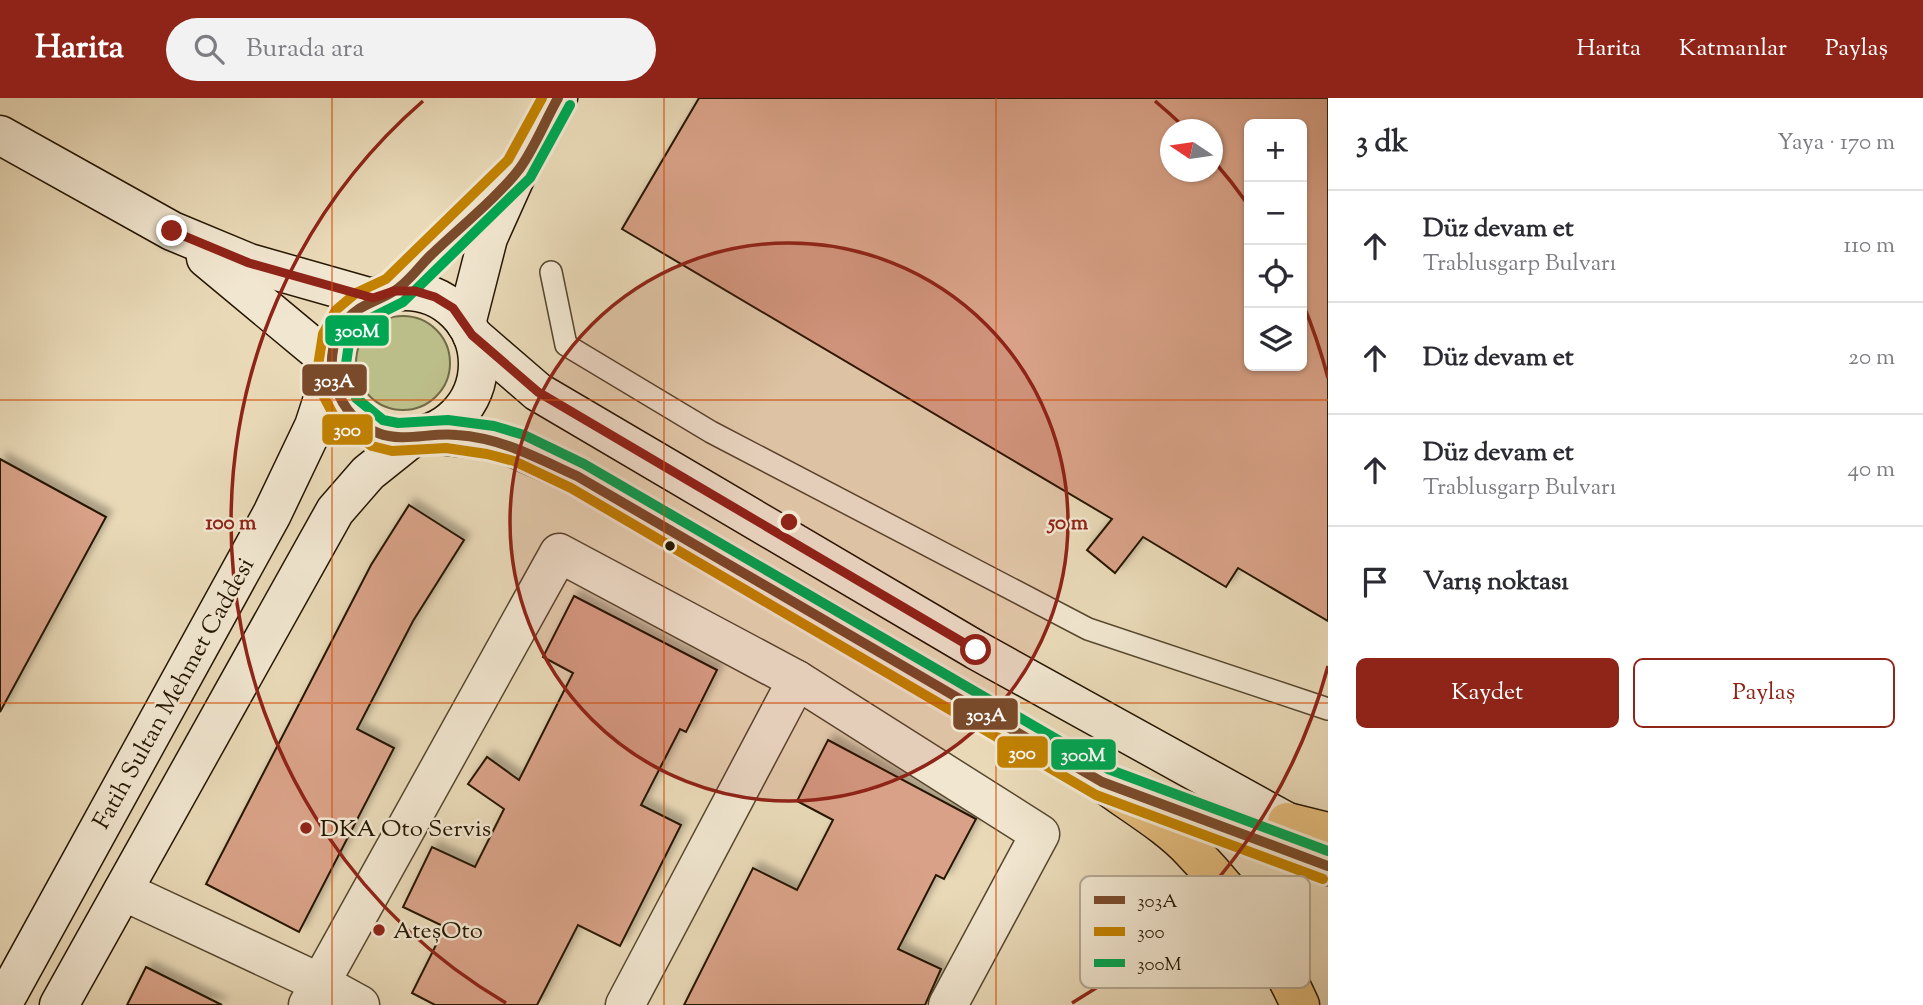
<!DOCTYPE html>
<html lang="tr">
<head>
<meta charset="utf-8">
<style>
	:root { --surface:#fff; --page:#f2f2f3; --text:#2b2b33; --muted:#7c7c81; --line:#e1e1e2; --accent:#8f2418 }
	body { margin:0; font-family:"Sorts Mill Goudy",serif; background:var(--page); color:var(--text) }
	.controls { position:absolute; right:21px; top:21px; display:grid; overflow:hidden; border-radius:10px; box-shadow:0 2px 5px #0004 }
	.controls button { width:63px; height:63px; display:grid; place-items:center; padding:0; border:0; border-bottom:2px solid var(--line); background:var(--surface); color:var(--text); font:35px sans-serif }
	.compass { position:absolute; left:1160px; top:21px; width:63px; height:63px; border-radius:50%; background:var(--surface); box-shadow:0 2px 5px #0004; rotate:283deg }
	.stop { position:absolute; width:21px; height:21px; margin:-16px; border:5px solid #8f2418; border-radius:50%; background:#fff }
	.stop.end { background:#8f2418; border-color:#fff; box-shadow:0 2px 7px #0008 }
	.list { margin:0; padding:0; list-style:none }
	h2 { display:flex; justify-content:space-between; align-items:center; height:91px; margin:0; padding:0 28px; font-size:30px }
	h2 small { font-size:23px; font-weight:400; color:var(--muted) }
	.list li { display:grid; grid-template-columns:46px 1fr auto; gap:21px; align-items:center; box-sizing:border-box; height:112px; padding:0 28px; border-top:2px solid var(--line) }
	.list b { display:block; font-size:26px; white-space:nowrap }
	.list p { margin:0; font-size:23px; white-space:nowrap; color:var(--muted) }
	.list em { font-size:23px; font-style:normal; color:var(--muted) }
	.actions { display:flex; gap:14px; padding:21px 28px }
	.actions a { flex:1; padding:16px 0; border:2px solid var(--accent); border-radius:10px; text-align:center; font-size:24px; color:var(--accent) }
	.actions .main { background:var(--accent); color:#fff }
	.icon { flex:none; width:38px; height:38px; fill:none; stroke:currentColor; stroke-width:2; stroke-linecap:round; stroke-linejoin:round }
	.map { position:relative; flex:none; width:1328px; height:907px; overflow:hidden }
	header { display:flex; align-items:center; gap:42px; box-sizing:border-box; height:98px; padding:0 35px; background:var(--accent); color:#fff }
	header strong { font-size:33px }
	nav { display:flex; gap:38px; margin-inline-start:auto; font-size:24px }
	.search { width:490px; height:63px; background:var(--page); display:flex; align-items:center; gap:18px; box-sizing:border-box; padding:0 24px; border-radius:38px; color:var(--muted); font-size:26px }
	main { display:flex }
	aside { flex:1; background:var(--surface) }
	.map>svg:first-child { display:block }
	.green { fill:#bcbe8a; stroke:#706a46; stroke-width:2 }
	.building { fill:#d9a288; stroke:#251601; stroke-width:2; fill-rule:evenodd; filter:url(#shadow) }
	.lines { fill:none; stroke-linecap:round; stroke-linejoin:round }
	.lane-casing { stroke:#56472e; stroke-width:24 }
	.street-casing { stroke:#56472e; stroke-width:41 }
	.secondary-casing { stroke:#251601; stroke-width:41 }
	.highway-casing { stroke:#251601; stroke-width:41 }
	.lane { stroke:#f1e6d0; stroke-width:21 }
	.street { stroke:#f1e6d0; stroke-width:38 }
	.secondary { stroke:#f1e6d0; stroke-width:38 }
	.highway { stroke:#e4bc7c; stroke-width:38 }
	.bus-1-casing { stroke:#f1e6d0; stroke-width:16 }
	.bus-2-casing { stroke:#f1e6d0; stroke-width:16 }
	.bus-3-casing { stroke:#f1e6d0; stroke-width:16 }
	.bus-1 { stroke:#7a4b2a; stroke-width:10 }
	.bus-2 { stroke:#c28200; stroke-width:10 }
	.bus-3 { stroke:#00a651; stroke-width:10 }
	.route { stroke:#8f2418; stroke-width:9 }
	.grid { fill:none; stroke:#d4520b; stroke-width:2; stroke-opacity:0.55 }
	.ring { fill:none; stroke:#8f2418; stroke-width:3.5 }
	.bus-dot { fill:#251601; stroke:#f1e6d0; stroke-width:2.5 }
	.poi-dot { fill:#8f2418; stroke:#f1e6d0; stroke-width:2.5 }
	.labels { text-anchor:middle; stroke-width:5; stroke-linejoin:round; paint-order:stroke }
	.street-label { font-size:24px; fill:#251601; stroke:#f1e6d0 }
	.poi-label { font-size:24px; fill:#251601; stroke:#f1e6d0; text-anchor:start }
	.key { fill:#f1e6d0; stroke:#b4a892; stroke-width:2 }
	.key-label { font-size:19px; fill:#251601 }
	.centre { fill:#8f2418; stroke:#f1e6d0; stroke-width:3.5 }
	.ring-label { font-size:21px; text-anchor:middle; font-weight:bold; fill:#8f2418; stroke:#f1e6d0; stroke-width:5; stroke-linejoin:round; paint-order:stroke }
	.line-badge { stroke:#f1e6d0; stroke-width:2.5 }
	.badge-label { font-size:19px; text-anchor:middle; font-weight:bold; fill:#fff }
</style>
</head>
<body>
<header>
<strong>Harita</strong>
<div class="search"><svg class="icon" aria-label="search" viewBox="0 0 24 24"><circle cx="10" cy="10" r="6"/><path d="M15 15l6 6"/></svg>Burada ara</div>
<nav><a>Harita</a><a>Katmanlar</a><a>Paylaş</a></nav>
</header>
<main>
<div class="map">
<svg width="1328" height="907" viewBox="0 0 1328 907">
	<defs>
		<filter id="shadow"><feDropShadow dx="6" dy="-6" stdDeviation="3.5" flood-color="#0004"/></filter>
	</defs>
	<rect width="100%" height="100%" fill="#e9d9b7"/>
	<filter id="stains"><feTurbulence type="fractalNoise" baseFrequency=".00286" numOctaves="4"/><feColorMatrix values="0 0 0 0 .2 0 0 0 0 .09 0 0 0 0 .02 0 0 0 .5 -.17"/></filter>
	<radialGradient id="worn" r=".72"><stop offset=".6" stop-color="#630" stop-opacity="0"/><stop offset="1" stop-color="#630" stop-opacity=".3"/></radialGradient>
	<!-- green -->
	<circle class="green" cx="403" cy="265" r="47"/>
	<!-- building -->
	<g class="building">
		<path d="M699,0H1328V523L1238,470L1226,489L1143,439L1115,475L1087,452L1112,421L622,131ZM1249,26H1302V268H1249ZM1171,32H1213V74H1171Z"/>
		<path d="M0,361L106,419L0,614Z"/>
		<path d="M409,407L464,442L413,523L357,631L394,650L299,834L206,786L371,467Z"/>
		<path d="M574,498L717,572L686,634L680,631L641,707L681,727L620,848L578,827L537,907H435L412,895L445,829L403,809L432,749L475,769L504,711L468,686L487,659L519,682L573,575L543,559Z"/>
		<path d="M828,642L976,721L944,781L936,777L898,851L941,871L925,907H684L753,770L797,792L833,722L797,703Z"/>
		<path d="M146,869L222,907H127Z"/>
	</g>
	<g class="lines">
		<defs>
			<path id="lane" d="M551,174L566,247L711,334L1088,531L1328,611"/>
			<g id="street">
				<path d="M123,793L320,885L360,907"/>
				<path d="M308,907L559,455L797,582L1040,736L948,907"/>
				<path d="M625,907L797,582"/>
			</g>
			<g id="secondary">
				<path d="M0,37L172,133L249,165L372,200"/>
				<path d="M206,160L331,264"/>
				<circle cx="405" cy="266" r="73"/>
				<path d="M394,193L502,87"/>
				<path d="M466,226L488,140L519,71L558,0"/>
				<path d="M472,237L538,294L976,552L1287,724L1316,736"/>
				<path d="M429,336L501,344L577,378L1102,684L1328,768"/>
				<path d="M2,907L272,416L314,328L331,276"/>
				<path d="M59,907L335,413L368,375L413,339"/>
			</g>
			<g id="highway">
				<path d="M1102,684C1131,706 1167,726 1192,753C1234,797 1276,852 1300,907"/>
				<path d="M1287,724L1328,734"/>
			</g>
		</defs>
		<!-- lane casing -->
		<use href="#lane" class="lane-casing"/>
		<!-- street casing -->
		<use href="#street" class="street-casing"/>
		<!-- secondary casing -->
		<use href="#secondary" class="secondary-casing"/>
		<!-- highway casing -->
		<use href="#highway" class="highway-casing"/>
		<!-- lane -->
		<use href="#lane" class="lane"/>
		<!-- street -->
		<use href="#street" class="street"/>
		<!-- secondary -->
		<use href="#secondary" class="secondary"/>
		<!-- highway -->
		<use href="#highway" class="highway"/>
		<defs>
			<path id="bus-1" d="M558,0C545,23 535,49 520,70C501,96 457,132 432,156C420,167 408,185 394,193C375,205 355,207 342,228C319,265 337,319 378,335C403,345 431,334 457,337C502,340 537,360 577,378L1102,684L1328,768"/>
			<path id="bus-2" d="M542,0L508,62L386,181L356,195L336,212L323,236L318,268L324,299L333,316L345,330L372,348L392,353L446,350L487,356L514,363L571,390L1096,697L1323,781"/>
			<path id="bus-3" d="M570,7L530,80L403,204L363,224L349,245L346,266L356,300L383,322L398,325L448,322L494,328L524,337L584,366L1108,671L1328,753"/>
		</defs>
		<!-- bus-1 casing -->
		<use href="#bus-1" class="bus-1-casing"/>
		<!-- bus-2 casing -->
		<use href="#bus-2" class="bus-2-casing"/>
		<!-- bus-3 casing -->
		<use href="#bus-3" class="bus-3-casing"/>
		<!-- bus-1 -->
		<use href="#bus-1" class="bus-1"/>
		<!-- bus-2 -->
		<use href="#bus-2" class="bus-2"/>
		<!-- bus-3 -->
		<use href="#bus-3" class="bus-3"/>
	</g>
	<g class="lines">
		<!-- route -->
		<path class="route" d="M172,133L249,165L373,200L394,193H415L435,199L453,210L472,237L538,294L976,552"/>
	</g>
	<!-- grid -->
	<path class="grid" d="M332,0V907M664,0V907M996,0V907M0,302H1328M0,605H1328"/>
	<!-- distance rings -->
	<circle cx="789" cy="424" r="279" fill="#8f2418" fill-opacity=".12"/>
	<g class="ring">
		<circle cx="789" cy="424" r="279"/>
		<path d="M1328 568A558 558 0 0 1 1072 905M506 905A558 558 0 0 1 423 3M1155 3A558 558 0 0 1 1184 29M1213 62A558 558 0 0 1 1249 108M1303 206A558 558 0 0 1 1328 280"/>
	</g>
	<!-- markers -->
	<circle class="bus-dot" cx="670" cy="448" r="6"/>
	<g class="poi-dot">
		<circle cx="306" cy="730" r="7"/>
		<circle cx="379" cy="832" r="7"/>
	</g>
	<g class="labels">
		<!-- street labels -->
		<g class="street-label">
			<text transform="translate(173 595) rotate(-61)" y="8">Fatih Sultan Mehmet Caddesi</text>
		</g>
		<!-- poi labels -->
		<g class="poi-label">
			<text x="320" y="738">DKA Oto Servis</text>
			<text x="393" y="840">AteşOto</text>
		</g>
	</g>
	<!-- legend -->
	<rect x="1080" y="778" width="230" height="112" rx="10" class="key"/>
	<rect x="1094" y="798" width="31" height="8" fill="#7a4b2a"/>
	<rect x="1094" y="829" width="31" height="9" fill="#c28200"/>
	<rect x="1094" y="861" width="31" height="8" fill="#00a651"/>
	<g class="key-label">
		<text x="1137" y="809">303A</text>
		<text x="1137" y="840">300</text>
		<text x="1137" y="872">300M</text>
	</g>
	<circle cx="789" cy="424" r="10" class="centre"/>
	<g class="ring-label">
		<text x="1068" y="431">50 m</text>
		<text x="231" y="431">100 m</text>
	</g>
	<g class="line-badge">
		<rect x="324" y="216" width="66" height="33" rx="7" fill="#00a651"/>
		<rect x="301" y="265" width="67" height="34" rx="7" fill="#7a4b2a"/>
		<rect x="321" y="315" width="53" height="33" rx="7" fill="#c28200"/>
		<rect x="952" y="599" width="67" height="34" rx="7" fill="#7a4b2a"/>
		<rect x="996" y="637" width="53" height="34" rx="7" fill="#c28200"/>
		<rect x="1050" y="640" width="67" height="33" rx="7" fill="#00a651"/>
	</g>
	<g class="badge-label">
		<text x="357" y="239">300M</text>
		<text x="334" y="289">303A</text>
		<text x="347" y="338">300</text>
		<text x="986" y="623">303A</text>
		<text x="1022" y="661">300</text>
		<text x="1083" y="663">300M</text>
	</g>
	<rect width="100%" height="100%" filter="url(#stains)"/>
	<rect width="100%" height="100%" fill="url(#worn)"/>
</svg>
<div class="controls">
<button>+</button>
<button>−</button>
<button><svg class="icon" aria-label="locate" viewBox="0 0 24 24"><circle cx="12" cy="12" r="6"/><path d="M12 2v4M12 18v4M2 12h4M18 12h4"/></svg></button>
<button><svg class="icon" aria-label="layers" viewBox="0 0 24 24"><path d="M12 4l9 5-9 5-9-5zM3 14l9 5 9-5"/></svg></button>
</div>
<svg class="compass" viewBox="-18 -18 36 36"><path d="M0-13l5 13h-10z" fill="#e53935"/><path d="M0 13l5-13h-10z" fill="#7c7c81"/></svg>
<div class="stop" style="left:976px;top:552px"></div>
<div class="stop end" style="left:172px;top:133px"></div>
</div>
<aside>
<h2>3 dk<small>Yaya · 170 m</small></h2>
<ul class="list">
<li><svg class="icon" aria-label="ahead" viewBox="0 0 24 24"><path d="M12 20V5M6 11l6-6 6 6"/></svg><div><b>Düz devam et</b><p>Trablusgarp Bulvarı</p></div><em>110 m</em></li>
<li><svg class="icon" aria-label="ahead" viewBox="0 0 24 24"><path d="M12 20V5M6 11l6-6 6 6"/></svg><div><b>Düz devam et</b></div><em>20 m</em></li>
<li><svg class="icon" aria-label="ahead" viewBox="0 0 24 24"><path d="M12 20V5M6 11l6-6 6 6"/></svg><div><b>Düz devam et</b><p>Trablusgarp Bulvarı</p></div><em>40 m</em></li>
<li><svg class="icon" aria-label="arrive" viewBox="0 0 24 24"><path d="M6 21V4h12l-3 4 3 4H6"/></svg><div><b>Varış noktası</b></div></li>
</ul>
<div class="actions"><a class="main">Kaydet</a><a>Paylaş</a></div>
</aside>
</main>
</body>
</html>
